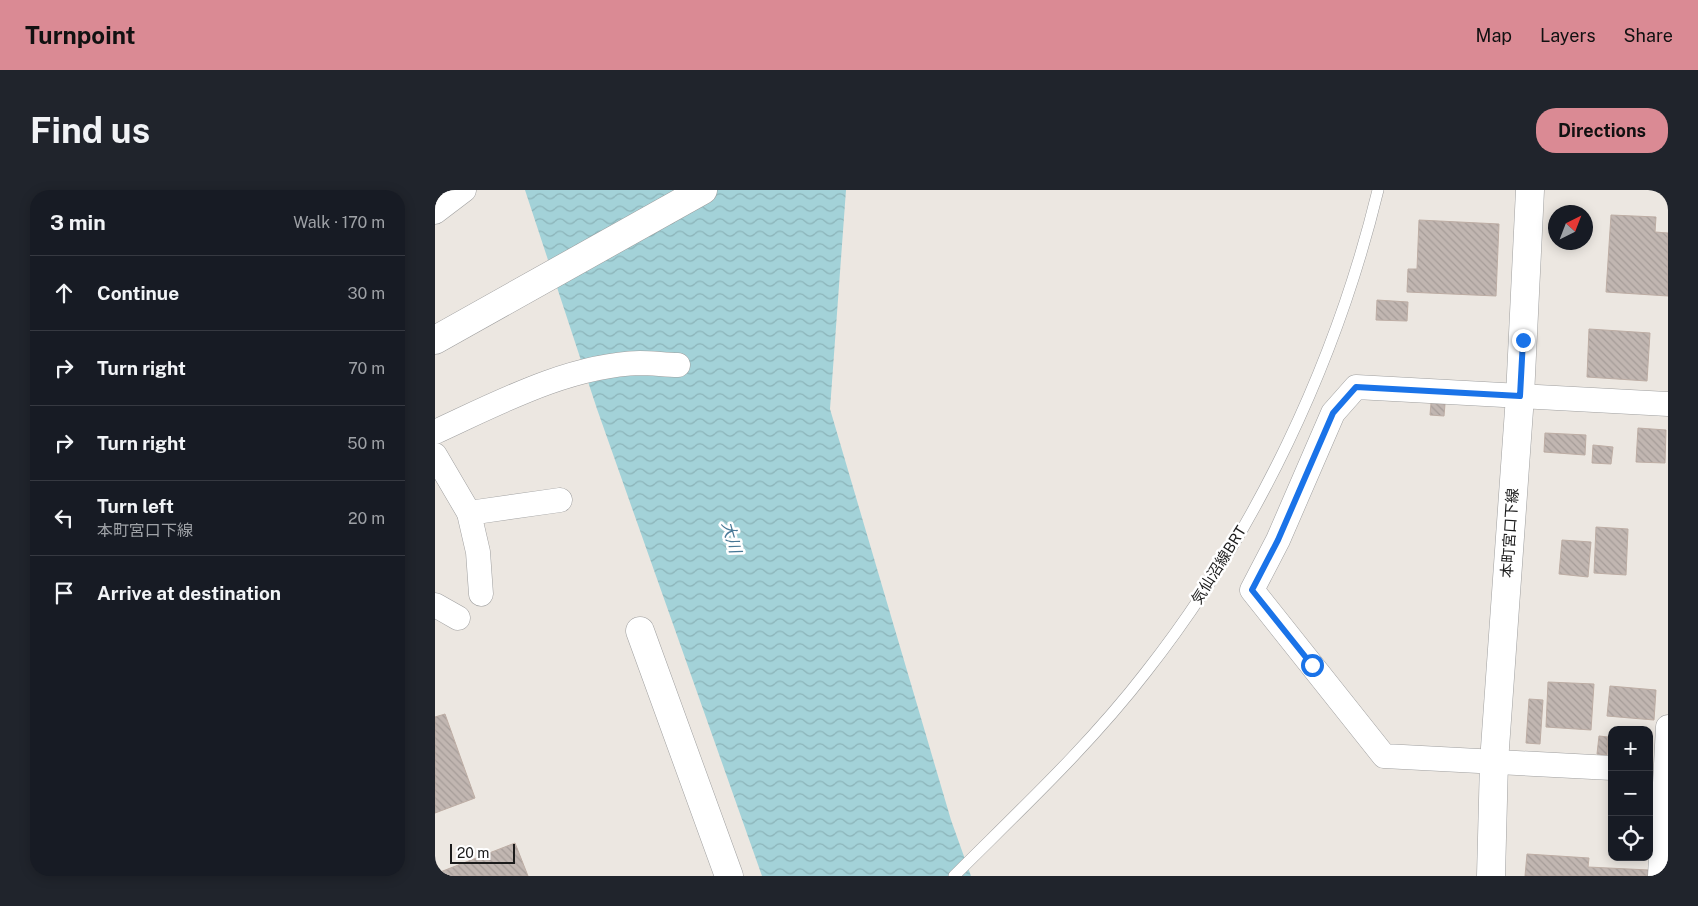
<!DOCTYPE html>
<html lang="en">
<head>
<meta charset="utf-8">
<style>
	:root { --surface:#171b24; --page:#20242c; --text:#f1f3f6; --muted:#9ea1a6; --line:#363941; --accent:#da8a94 }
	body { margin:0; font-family:"Public Sans","Noto Sans JP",sans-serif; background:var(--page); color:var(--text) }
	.controls { position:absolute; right:15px; bottom:15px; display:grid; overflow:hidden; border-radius:10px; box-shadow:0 2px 12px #0003 }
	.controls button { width:45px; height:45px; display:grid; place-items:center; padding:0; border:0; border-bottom:1px solid var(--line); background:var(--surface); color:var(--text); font:25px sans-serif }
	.compass { position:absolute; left:1113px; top:15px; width:45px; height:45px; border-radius:50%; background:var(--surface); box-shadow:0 2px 12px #0003; rotate:42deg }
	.scale { position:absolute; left:15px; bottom:12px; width:65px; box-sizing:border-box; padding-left:5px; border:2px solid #1b1b1b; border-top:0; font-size:14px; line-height:18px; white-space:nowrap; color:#1b1b1b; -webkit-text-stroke:4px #fff; paint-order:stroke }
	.stop { position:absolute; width:15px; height:15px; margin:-11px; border:4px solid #1a73e8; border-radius:50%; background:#fff }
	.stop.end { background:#1a73e8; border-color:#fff; box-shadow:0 1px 5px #0008 }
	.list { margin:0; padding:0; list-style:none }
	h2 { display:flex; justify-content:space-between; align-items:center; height:65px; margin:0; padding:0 20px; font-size:21px }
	h2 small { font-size:16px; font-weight:400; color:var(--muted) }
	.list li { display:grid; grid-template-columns:32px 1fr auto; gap:15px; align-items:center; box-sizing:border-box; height:75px; padding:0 20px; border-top:1px solid var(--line) }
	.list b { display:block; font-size:19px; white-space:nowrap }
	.list p { margin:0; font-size:16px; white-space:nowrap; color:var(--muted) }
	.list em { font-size:16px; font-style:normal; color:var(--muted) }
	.icon { flex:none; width:28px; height:28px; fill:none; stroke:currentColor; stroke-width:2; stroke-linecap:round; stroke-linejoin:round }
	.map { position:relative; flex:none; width:1233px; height:686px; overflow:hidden; border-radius:20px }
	header { display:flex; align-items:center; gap:30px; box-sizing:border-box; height:70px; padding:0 25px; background:var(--accent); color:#111 }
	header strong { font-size:24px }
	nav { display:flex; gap:28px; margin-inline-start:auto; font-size:18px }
	.intro { display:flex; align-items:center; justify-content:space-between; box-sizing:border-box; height:120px; padding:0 30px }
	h1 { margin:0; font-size:35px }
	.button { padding:12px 22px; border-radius:20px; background:var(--accent); color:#111; font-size:18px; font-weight:700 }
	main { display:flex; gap:30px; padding:0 30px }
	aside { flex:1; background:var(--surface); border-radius:20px; box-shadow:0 2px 12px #0003 }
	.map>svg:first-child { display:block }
	.water { fill:url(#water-waves) }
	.building { fill:url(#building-back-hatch); stroke:#bdada4 }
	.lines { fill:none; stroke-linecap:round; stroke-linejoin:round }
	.service-casing { stroke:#9f9f9f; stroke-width:12 }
	.minor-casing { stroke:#9f9f9f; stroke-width:25 }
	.tertiary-casing { stroke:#9f9f9f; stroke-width:29 }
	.service { stroke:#fff; stroke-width:11 }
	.minor { stroke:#fff; stroke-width:24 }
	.tertiary { stroke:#fff; stroke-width:28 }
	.route { stroke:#1a73e8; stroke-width:6 }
	.labels { text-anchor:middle; stroke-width:5; stroke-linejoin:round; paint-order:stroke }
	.street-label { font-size:15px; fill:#1b1b1b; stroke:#fff }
	.water-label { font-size:16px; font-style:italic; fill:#477896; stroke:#fff }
</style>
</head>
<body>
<header>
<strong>Turnpoint</strong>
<nav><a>Map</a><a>Layers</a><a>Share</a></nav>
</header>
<div class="intro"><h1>Find us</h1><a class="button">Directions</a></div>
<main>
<aside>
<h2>3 min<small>Walk · 170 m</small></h2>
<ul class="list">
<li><svg class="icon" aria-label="ahead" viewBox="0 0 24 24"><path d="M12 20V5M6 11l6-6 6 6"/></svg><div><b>Continue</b></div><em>30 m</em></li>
<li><svg class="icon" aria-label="right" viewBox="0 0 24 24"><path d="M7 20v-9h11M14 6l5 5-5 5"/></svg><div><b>Turn right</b></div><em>70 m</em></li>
<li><svg class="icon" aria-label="right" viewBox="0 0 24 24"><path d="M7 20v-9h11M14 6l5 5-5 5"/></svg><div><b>Turn right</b></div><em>50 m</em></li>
<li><svg class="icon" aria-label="left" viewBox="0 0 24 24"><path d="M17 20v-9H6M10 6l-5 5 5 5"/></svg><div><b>Turn left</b><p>本町宮口下線</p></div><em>20 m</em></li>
<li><svg class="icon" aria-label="arrive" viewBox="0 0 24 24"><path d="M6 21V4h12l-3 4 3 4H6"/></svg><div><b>Arrive at destination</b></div></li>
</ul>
</aside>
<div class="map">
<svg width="1233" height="686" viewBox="0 0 1233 686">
	<defs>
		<pattern id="water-waves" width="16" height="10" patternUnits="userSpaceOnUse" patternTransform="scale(1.25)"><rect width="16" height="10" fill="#a3d2d8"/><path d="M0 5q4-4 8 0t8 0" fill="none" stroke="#8cb4b9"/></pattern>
		<pattern id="building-back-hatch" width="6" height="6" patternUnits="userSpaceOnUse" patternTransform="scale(1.25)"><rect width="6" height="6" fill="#c1b6b1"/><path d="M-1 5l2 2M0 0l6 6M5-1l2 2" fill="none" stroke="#a59c98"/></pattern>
	</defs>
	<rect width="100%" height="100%" fill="#ece7e1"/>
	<!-- water -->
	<path class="water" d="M90,0H411L395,219L516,630L536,686H327L162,219Z"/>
	<!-- building -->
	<g class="building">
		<path d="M1176,25L1221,27L1220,42L1233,43V106L1171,102Z"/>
		<path d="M984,30L1064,34L1061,106L972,102L973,79H982Z"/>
		<path d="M942,110L973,112L972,131L941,130Z"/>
		<path d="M1154,139L1215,143L1212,191L1152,187Z"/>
		<path d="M996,213L1010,214L1009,226L995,225Z"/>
		<path d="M1203,238L1231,240L1230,273L1201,272Z"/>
		<path d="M1110,243L1151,245L1150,265L1109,262Z"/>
		<path d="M1158,255L1178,257L1176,274L1157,273Z"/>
		<path d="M1161,337L1193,339L1191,385L1159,383Z"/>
		<path d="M1127,350L1156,352L1153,387L1124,384Z"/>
		<path d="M1113,492L1159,494L1156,540L1111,537Z"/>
		<path d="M1175,496L1221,500L1219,530L1172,526Z"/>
		<path d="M1094,509L1108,510L1105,554L1091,553Z"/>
		<path d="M10,524L40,608L0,623V527Z"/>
		<path d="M1164,546L1173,547L1172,565L1162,564Z"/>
		<path d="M80,653L93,686H0V684Z"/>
		<path d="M1092,664L1154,668L1153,677L1214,680L1213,686H1090Z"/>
	</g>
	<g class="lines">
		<defs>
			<path id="service" d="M519,686C585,620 654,556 711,482C821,342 901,173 943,0"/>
			<g id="minor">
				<path d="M0,22L29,0"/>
				<path d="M0,242C63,213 134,175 205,173C218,173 231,175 243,175"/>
				<path d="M0,265L34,323L43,362L46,404"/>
				<path d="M34,323L125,310"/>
				<path d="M0,415L23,428"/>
				<path d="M1177,578L949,566L817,400L843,350L898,223L921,197L1233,214"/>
				<path d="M1225,686L1233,537"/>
			</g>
			<g id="tertiary">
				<path d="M0,150L268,0"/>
				<path d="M205,441L294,686"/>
				<path d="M1056,686L1059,572L1085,206L1095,0"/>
			</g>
		</defs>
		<!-- service casing -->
		<use href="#service" class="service-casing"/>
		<!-- minor casing -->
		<use href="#minor" class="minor-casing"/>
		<!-- tertiary casing -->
		<use href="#tertiary" class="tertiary-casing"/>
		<!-- service -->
		<use href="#service" class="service"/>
		<!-- minor -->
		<use href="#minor" class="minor"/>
		<!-- tertiary -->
		<use href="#tertiary" class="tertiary"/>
	</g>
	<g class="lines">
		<!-- route -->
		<path class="route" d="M877,475L817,400L843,350L898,223L921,197L1085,206L1088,150"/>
	</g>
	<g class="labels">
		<!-- street labels -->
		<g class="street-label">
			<text transform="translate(1075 343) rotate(-86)" y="5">本町宮口下線</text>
			<text transform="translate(784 375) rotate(-58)" y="5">気仙沼線BRT</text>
		</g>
		<!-- water labels -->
		<g class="water-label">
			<text transform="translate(297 347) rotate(74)" y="6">大川</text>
		</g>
	</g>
</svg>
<div class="controls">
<button>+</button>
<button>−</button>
<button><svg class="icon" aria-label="locate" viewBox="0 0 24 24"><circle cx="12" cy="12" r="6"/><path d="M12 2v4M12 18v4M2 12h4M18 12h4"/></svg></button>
</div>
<svg class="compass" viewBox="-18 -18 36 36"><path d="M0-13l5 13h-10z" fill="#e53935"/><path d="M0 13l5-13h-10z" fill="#9ea1a6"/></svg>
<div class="scale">20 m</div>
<div class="stop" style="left:877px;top:475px"></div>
<div class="stop end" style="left:1088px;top:150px"></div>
</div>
</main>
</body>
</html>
